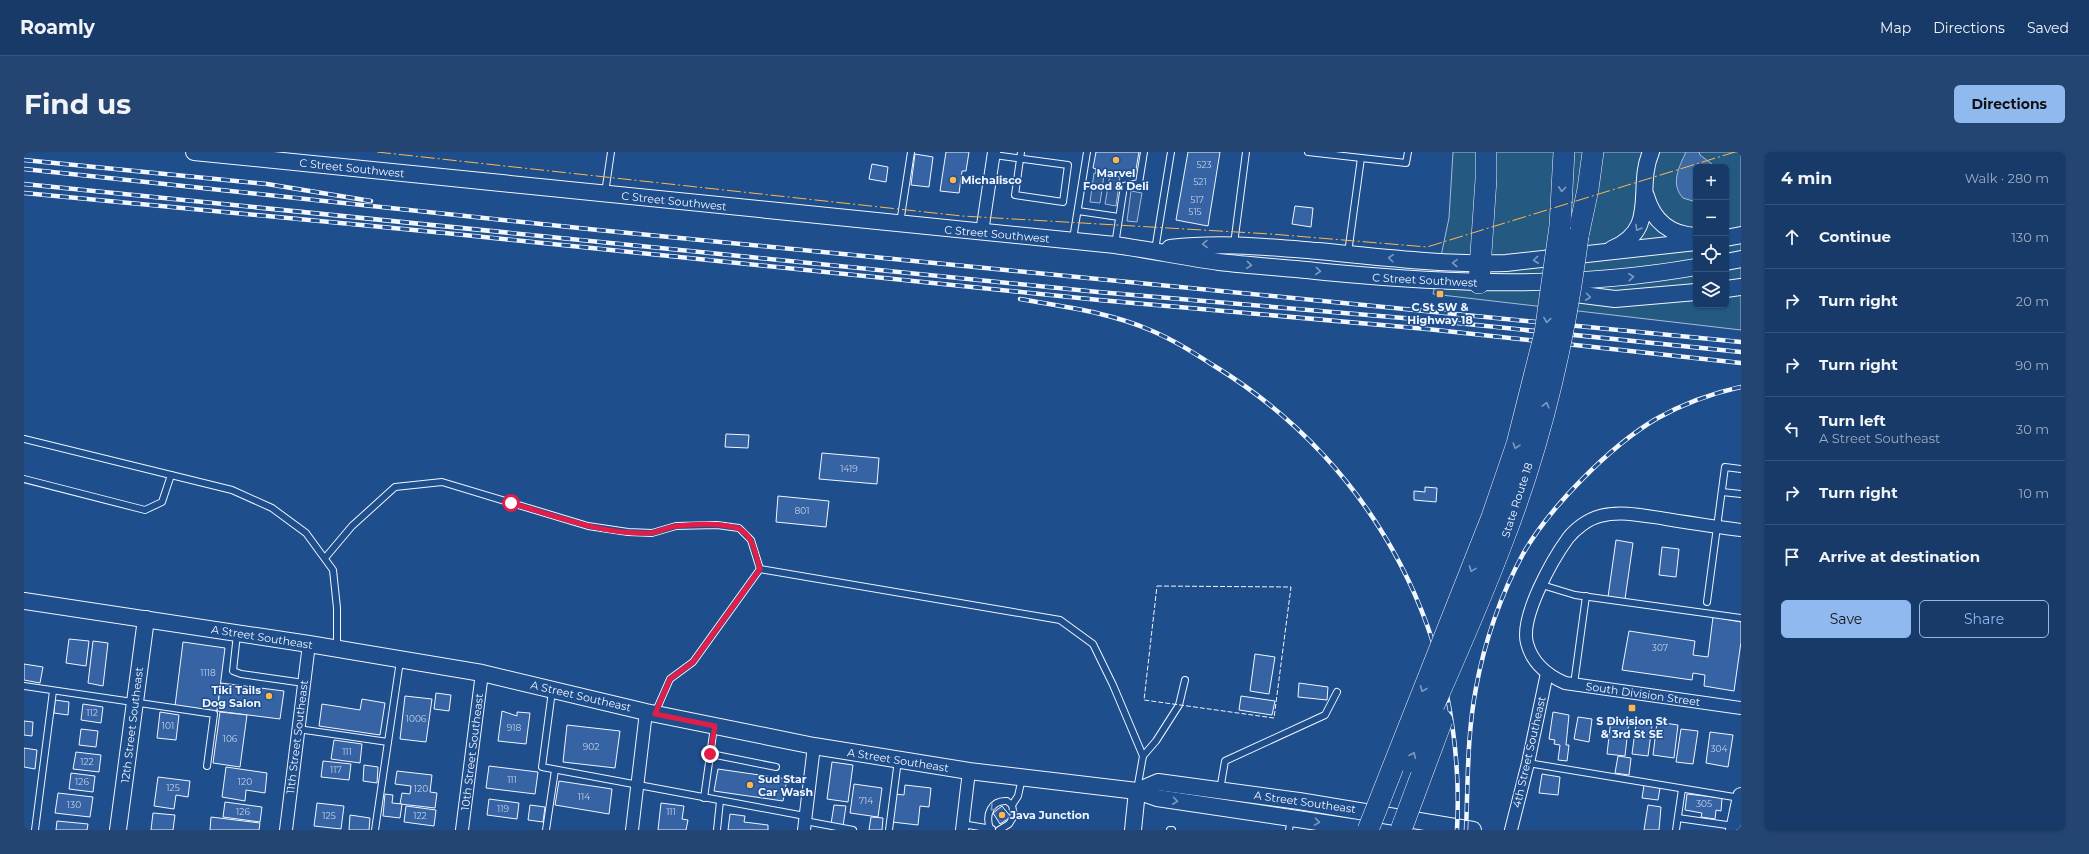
<!DOCTYPE html>
<html lang="en">
<head>
<meta charset="utf-8">
<style>
	:root { --surface:#173a69; --page:#244571; --text:#f1f3f6; --muted:#9eadc0; --line:#36547d; --accent:#90b9f0 }
	body { margin:0; font-family:Montserrat,sans-serif; background:var(--page); color:var(--text) }
	.controls { position:absolute; right:12px; top:12px; display:grid; overflow:hidden; border-radius:6px; box-shadow:0 1px 3px #0004 }
	.controls button { width:36px; height:36px; display:grid; place-items:center; padding:0; border:0; border-bottom:1px solid var(--line); background:var(--surface); color:var(--text); font:20px sans-serif }
	.stop { position:absolute; width:12px; height:12px; margin:-9px; border:3px solid #e11d48; border-radius:50%; background:#fff }
	.stop.end { background:#e11d48; border-color:#fff; box-shadow:0 1px 4px #0008 }
	.list { margin:0; padding:0; list-style:none }
	h2 { display:flex; justify-content:space-between; align-items:center; height:52px; margin:0; padding:0 16px; font-size:17px }
	h2 small { font-size:13px; font-weight:400; color:var(--muted) }
	.list li { display:grid; grid-template-columns:26px 1fr auto; gap:12px; align-items:center; box-sizing:border-box; height:64px; padding:0 16px; border-top:1px solid var(--line) }
	.list b { display:block; font-size:15px; white-space:nowrap }
	.list p { margin:0; font-size:13px; white-space:nowrap; color:var(--muted) }
	.list em { font-size:13px; font-style:normal; color:var(--muted) }
	.actions { display:flex; gap:8px; padding:12px 16px }
	.actions a { flex:1; padding:9px 0; border:1px solid var(--accent); border-radius:6px; text-align:center; font-size:14px; color:var(--accent) }
	.actions .main { background:var(--accent); color:#111 }
	.icon { flex:none; width:22px; height:22px; fill:none; stroke:currentColor; stroke-width:2; stroke-linecap:round; stroke-linejoin:round }
	.map { position:relative; flex:none; width:1717px; height:678px; overflow:hidden; border-radius:6px }
	header { display:flex; align-items:center; gap:24px; box-sizing:border-box; height:56px; padding:0 20px; background:var(--surface); border-bottom:1px solid var(--line) }
	header strong { font-size:19px }
	nav { display:flex; gap:22px; margin-inline-start:auto; font-size:14px }
	.intro { display:flex; align-items:center; justify-content:space-between; box-sizing:border-box; height:96px; padding:0 24px }
	h1 { margin:0; font-size:28px }
	.button { padding:10px 18px; border-radius:6px; background:var(--accent); color:#111; font-size:14px; font-weight:700 }
	main { display:flex; gap:24px; padding:0 24px }
	aside { flex:1; background:var(--surface); border-radius:6px; box-shadow:0 1px 3px #0004 }
	.map>svg:first-child { display:block }
	.green { fill:#245a82; stroke:#a8bbd7; fill-rule:evenodd }
	.parking { fill:#305b95; stroke:#a8bbd7 }
	.water { fill:#3b69a3; stroke:#a8bbd7 }
	.building { fill:#3563a3; stroke:#f2f6ff }
	.lines { fill:none; stroke-linecap:round; stroke-linejoin:round }
	.lane-casing { stroke:#f2f6ff; stroke-width:8 }
	.street-casing { stroke:#f2f6ff; stroke-width:14 }
	.secondary-casing { stroke:#f2f6ff; stroke-width:18 }
	.highway-casing { stroke:#f2f6ff; stroke-width:22 }
	.lane { stroke:#1f4e8c; stroke-width:6 }
	.street { stroke:#1f4e8c; stroke-width:12 }
	.secondary { stroke:#1f4e8c; stroke-width:16 }
	.highway { stroke:#1f4e8c; stroke-width:21 }
	.rail-casing { stroke:#f2f6ff; stroke-width:4.5 }
	.rail { stroke:#1f4e8c; stroke-width:3; stroke-dasharray:9; stroke-linecap:butt }
	.highway-bridge-casing { stroke:#f2f6ff; stroke-width:22; stroke-linecap:butt }
	.highway-bridge { stroke:#1f4e8c; stroke-width:21 }
	.fence { stroke:#f2f6ff; stroke-width:1; stroke-dasharray:5 2; stroke-linecap:butt }
	.power { stroke:#ffb74d; stroke-width:1; stroke-dasharray:14 3 2 3; stroke-linecap:butt }
	.oneway { stroke:#7e9ac0 }
	.route { stroke:#e11d48; stroke-width:5 }
	.poi-dot { fill:#ffb74d; stroke:#1f4e8c; stroke-width:1.5 }
	.labels { text-anchor:middle; stroke-width:3; stroke-linejoin:round; paint-order:stroke }
	.number-label { font-size:9px; fill:#c3d1e8 }
	.street-label { font-size:11px; fill:#f2f6ff; stroke:#1f4e8c }
	.poi-label { font-size:11px; font-weight:bold; fill:#f2f6ff; stroke:#1f4e8c }
</style>
</head>
<body>
<header>
<strong>Roamly</strong>
<nav><a>Map</a><a>Directions</a><a>Saved</a></nav>
</header>
<div class="intro"><h1>Find us</h1><a class="button">Directions</a></div>
<main>
<div class="map">
<svg width="1717" height="678" viewBox="0 0 1717 678">
	<rect width="100%" height="100%" fill="#1f4e8c"/>
	<!-- green -->
	<path class="green" d="M1429,0H1717V178L1409,142L1425,66ZM1672,15H1702V153H1672Z"/>
	<!-- parking -->
	<g class="parking">
		<path d="M1070,21L1080,23L1076,51L1066,50Z"/>
		<path d="M1086,23L1096,25L1092,54L1081,52Z"/>
		<path d="M1107,39L1118,41L1113,70L1103,69Z"/>
	</g>
	<!-- water -->
	<path class="water" d="M1662,0H1675L1676,3L1692,15H1672V50L1659,46C1646,32 1655,15 1662,0Z"/>
	<!-- building -->
	<g class="building">
		<path d="M922,0H945L942,19H938L935,41L916,39Z"/>
		<path d="M1072,0H1115L1111,23L1091,20L1090,24L1072,21V17L1069,16Z"/>
		<path d="M1164,0H1196L1184,74L1152,68Z"/>
		<path d="M891,2L909,5L905,35L887,33Z"/>
		<path d="M848,12L864,15L862,30L845,27Z"/>
		<path d="M1271,54L1289,56L1287,75L1268,72Z"/>
		<path d="M702,282L725,283L724,296L701,295Z"/>
		<path d="M798,301L855,306L853,332L795,327Z"/>
		<path d="M1401,335L1413,336L1412,350L1390,348V339L1401,340Z"/>
		<path d="M754,344L805,349L802,375L752,370Z"/>
		<path d="M1592,388L1609,391L1601,447L1584,445Z"/>
		<path d="M1638,395L1655,397L1652,425L1635,423Z"/>
		<path d="M1689,465L1717,470V490L1710,539L1680,534L1681,523L1669,521L1668,528L1598,518L1605,479L1671,489L1669,503L1684,505Z"/>
		<path d="M45,487L65,489L62,514L42,511Z"/>
		<path d="M69,489L84,491L79,534L64,531Z"/>
		<path d="M159,490L201,496L193,559L151,554Z"/>
		<path d="M1231,502L1251,505L1245,542L1226,539Z"/>
		<path d="M0,512L19,515L16,531L0,528Z"/>
		<path d="M197,531L260,539L256,567L193,559Z"/>
		<path d="M1275,531L1304,535L1303,548L1274,545Z"/>
		<path d="M412,541L427,543L425,559L410,557Z"/>
		<path d="M381,544L408,547L402,590L376,587Z"/>
		<path d="M1217,544L1251,549L1248,563L1215,558Z"/>
		<path d="M338,547L361,551L356,583L295,574L298,552L336,558Z"/>
		<path d="M31,548L45,550L44,563L30,561Z"/>
		<path d="M59,552L79,555L77,571L57,568Z"/>
		<path d="M478,559L493,564V560L506,561L502,592L474,589Z"/>
		<path d="M136,560L155,563L152,588L133,586Z"/>
		<path d="M196,560L223,563L216,615L189,611Z"/>
		<path d="M1529,560L1545,563L1542,593H1545L1543,609L1534,608L1536,593L1530,592L1531,588L1525,587Z"/>
		<path d="M1554,565L1568,567L1565,590L1550,587Z"/>
		<path d="M1587,567L1605,569L1601,604L1583,602Z"/>
		<path d="M0,569L9,570L8,584L0,583Z"/>
		<path d="M1633,570L1654,573L1650,606L1629,603Z"/>
		<path d="M1612,572L1628,574L1624,604L1608,602Z"/>
		<path d="M543,573L596,579L591,616L539,610Z"/>
		<path d="M57,577L74,579L72,595L55,593Z"/>
		<path d="M1657,577L1674,579L1669,612L1652,610Z"/>
		<path d="M1686,580L1709,583L1704,615L1682,611Z"/>
		<path d="M310,588L338,592L336,611L307,607Z"/>
		<path d="M0,596L13,598L11,617L0,615Z"/>
		<path d="M52,600L77,603L75,620L49,617Z"/>
		<path d="M1594,604L1607,606L1605,623L1591,621Z"/>
		<path d="M299,609L327,612L325,628L297,625Z"/>
		<path d="M808,610L829,613L824,650L803,647Z"/>
		<path d="M340,613L354,615L353,631L339,629Z"/>
		<path d="M465,614L514,620L511,642L462,636Z"/>
		<path d="M202,615L243,621L241,641L222,638L221,649L198,645Z"/>
		<path d="M694,617L763,627L759,649L690,639Z"/>
		<path d="M373,619L408,623L406,640L413,641L411,656L376,652L378,641L386,642L387,634L371,632Z"/>
		<path d="M47,621L71,624L69,640L45,637Z"/>
		<path d="M1518,622L1536,625L1534,643L1515,641Z"/>
		<path d="M134,625L166,629L164,645L152,643L150,657L130,654Z"/>
		<path d="M535,629L588,637L585,662L531,653Z"/>
		<path d="M830,632L858,636L854,665L826,661Z"/>
		<path d="M881,633L907,636L905,655L896,654L894,673L868,670L871,642L880,643Z"/>
		<path d="M1620,633L1636,636L1634,648L1618,646Z"/>
		<path d="M34,641L69,645L66,665L31,661Z"/>
		<path d="M361,642L369,643L368,651L378,652L376,666L359,664Z"/>
		<path d="M1663,642L1698,646L1697,659L1692,658L1691,667L1677,665L1678,661L1661,658Z"/>
		<path d="M465,647L495,651L493,667L463,663Z"/>
		<path d="M201,650L238,655L236,670L199,665Z"/>
		<path d="M293,651L320,654L317,677L290,674Z"/>
		<path d="M637,651L660,654L658,667L664,668L662,678H634Z"/>
		<path d="M506,653L521,655L519,670L504,668Z"/>
		<path d="M810,653L822,654L819,674L807,672Z"/>
		<path d="M1624,653L1637,655L1635,678H1620Z"/>
		<path d="M382,654L412,658L410,674L380,670Z"/>
		<path d="M978,654L987,665L976,672L969,661Z"/>
		<path d="M129,661L151,663L149,678H127Z"/>
		<path d="M706,662L721,664L720,670L744,673V678H704Z"/>
		<path d="M326,663L346,666L345,678H325Z"/>
		<path d="M187,665L236,671L235,678H186Z"/>
		<path d="M847,665L859,666L858,678H845Z"/>
		<path d="M33,669L64,672L63,678H32Z"/>
	</g>
	<g class="lines">
		<defs>
			<g id="lane">
				<path d="M1284,0L1382,11L1384,0"/>
				<path d="M970,3L1044,13L1039,50L991,43L997,0"/>
				<path d="M581,41L587,0"/>
				<path d="M1054,59L1095,65"/>
				<path d="M876,71L887,0"/>
				<path d="M1049,87L1063,0"/>
				<path d="M1210,92L1222,0"/>
				<path d="M1091,93L1100,34L1115,31L1120,0"/>
				<path d="M1131,98L1147,0"/>
				<path d="M1324,101L1337,6"/>
				<path d="M0,287L147,323L138,350L121,358L0,327"/>
				<path d="M147,323L208,338L248,356L282,381L309,418L313,456V496"/>
				<path d="M1698,340L1717,342"/>
				<path d="M301,406L328,374L371,335L418,330L564,374L604,380L628,381L652,374L693,373L715,376L727,388L736,417"/>
				<path d="M1518,433L1551,443L1717,466"/>
				<path d="M1683,450L1701,315L1717,317"/>
				<path d="M213,482L209,519L217,522L280,531"/>
				<path d="M1550,532L1562,444"/>
				<path d="M0,534L190,562L183,614"/>
				<path d="M528,539L518,615L781,664"/>
				<path d="M631,561L646,527L669,510L736,417L1036,468L1069,492L1089,533L1119,604"/>
				<path d="M274,577L364,590L376,509"/>
				<path d="M687,602L752,615"/>
				<path d="M1504,611L1716,646"/>
				<path d="M1113,638L1119,604L1132,589L1155,553L1161,528"/>
				<path d="M1196,638L1201,609L1301,563L1313,540"/>
				<path d="M680,646L690,575"/>
				<path d="M988,653L994,644L998,626"/>
				<path d="M1654,666L1710,674"/>
				<path d="M781,669L829,678"/>
				<path d="M938,672L968,677"/>
				<path d="M966,676C961,663 967,648 983,649L988,653L990,664L985,672L975,678"/>
				<path d="M11,678L29,539"/>
				<path d="M351,678L364,590"/>
				<path d="M522,678L531,618"/>
				<path d="M693,678L696,649"/>
				<path d="M865,678L874,608"/>
				<path d="M1146,678H1148"/>
				<path d="M1265,678L1267,667"/>
				<path d="M1652,678L1658,637"/>
			</g>
			<g id="street">
				<path d="M958,80L970,0"/>
				<path d="M1717,378C1692,375 1667,371 1642,367C1621,364 1597,358 1576,364C1564,367 1551,377 1544,386C1528,408 1496,465 1503,491C1508,511 1523,523 1541,531L1717,556"/>
				<path d="M262,678L285,492"/>
				<path d="M438,678L458,521"/>
				<path d="M608,678L622,560"/>
				<path d="M780,678L790,594"/>
				<path d="M938,678L945,619"/>
				<path d="M1487,678L1504,611L1523,521"/>
			</g>
			<g id="secondary">
				<path d="M170,0L1091,93C1126,98 1160,105 1195,110C1230,114 1266,116 1301,120C1427,132 1547,137 1672,115"/>
				<path d="M1622,44C1629,69 1646,83 1672,84"/>
				<path d="M1702,86L1717,83"/>
				<path d="M1146,96C1196,90 1244,95 1294,99C1357,105 1419,113 1482,111L1672,90"/>
				<path d="M1588,97C1636,77 1611,36 1627,0"/>
				<path d="M1702,110L1717,107"/>
				<path d="M1702,137L1717,135"/>
				<path d="M1535,140L1591,147L1672,140"/>
				<path d="M0,449L285,492L458,521L622,560L790,594L945,619L1113,639L1133,646L1347,678"/>
				<path d="M1113,639L1134,630L1275,649L1449,678"/>
				<path d="M94,678L122,467"/>
				<path d="M1109,678L1113,639"/>
				<path d="M1710,678L1717,644"/>
			</g>
			<g id="highway">
				<path d="M1536,74L1540,0"/>
				<path d="M1554,84L1564,37L1569,0"/>
				<path d="M1455,131L1462,27V0"/>
			</g>
		</defs>
		<!-- lane casing -->
		<use href="#lane" class="lane-casing"/>
		<!-- street casing -->
		<use href="#street" class="street-casing"/>
		<!-- secondary casing -->
		<use href="#secondary" class="secondary-casing"/>
		<!-- highway casing -->
		<use href="#highway" class="highway-casing"/>
		<!-- lane -->
		<use href="#lane" class="lane"/>
		<!-- street -->
		<use href="#street" class="street"/>
		<!-- secondary -->
		<use href="#secondary" class="secondary"/>
		<!-- highway -->
		<use href="#highway" class="highway"/>
		<defs>
			<g id="rail">
				<path d="M0,8L243,32L347,49"/>
				<path d="M0,17L574,78L1717,190"/>
				<path d="M0,32L1074,140L1403,168L1717,200"/>
				<path d="M0,41L421,81L1075,148L1403,177L1717,211"/>
				<path d="M996,147C1040,155 1085,160 1126,178C1150,188 1170,201 1192,215C1353,314 1443,489 1433,678"/>
				<path d="M1442,678C1444,630 1443,583 1452,536C1460,491 1477,442 1499,402C1525,356 1586,294 1632,267C1657,253 1689,241 1717,235"/>
			</g>
		</defs>
		<!-- rail casing -->
		<use href="#rail" class="rail-casing"/>
		<!-- rail -->
		<use href="#rail" class="rail"/>
		<defs>
			<g id="highway-bridge">
				<path d="M1385,610C1417,536 1451,463 1479,388C1517,290 1541,188 1554,84"/>
				<path d="M1344,678L1468,365L1493,292L1521,181L1536,74"/>
				<path d="M1377,678L1418,568"/>
			</g>
		</defs>
		<!-- highway-bridge casing -->
		<use href="#highway-bridge" class="highway-bridge-casing"/>
		<!-- highway-bridge -->
		<use href="#highway-bridge" class="highway-bridge"/>
		<!-- fence -->
		<path class="fence" d="M1133,434L1267,435L1250,566L1120,548Z"/>
		<!-- power -->
		<path class="power" d="M353,0L938,64L1247,82L1403,95L1711,0"/>
	</g>
	<!-- one-way arrows -->
	<defs><path id="oneway-chevron" d="M-2-3.5L2.5 0L-2 3.5" fill="none" stroke-width="1.6" stroke-linecap="round" stroke-linejoin="round"/></defs>
	<g class="oneway">
		<use href="#oneway-chevron" transform="translate(1538 37) rotate(94)"/>
		<use href="#oneway-chevron" transform="translate(1614 76) rotate(120)"/>
		<use href="#oneway-chevron" transform="translate(1181 92) rotate(178)"/>
		<use href="#oneway-chevron" transform="translate(1367 106) rotate(-175)"/>
		<use href="#oneway-chevron" transform="translate(1512 108) rotate(174)"/>
		<use href="#oneway-chevron" transform="translate(1431 111) rotate(-178)"/>
		<use href="#oneway-chevron" transform="translate(1225 113) rotate(5)"/>
		<use href="#oneway-chevron" transform="translate(1294 119) rotate(5)"/>
		<use href="#oneway-chevron" transform="translate(1607 125) rotate(-5)"/>
		<use href="#oneway-chevron" transform="translate(1564 145) rotate(7)"/>
		<use href="#oneway-chevron" transform="translate(1523 168) rotate(99)"/>
		<use href="#oneway-chevron" transform="translate(1522 253) rotate(-75)"/>
		<use href="#oneway-chevron" transform="translate(1492 294) rotate(107)"/>
		<use href="#oneway-chevron" transform="translate(1448 417) rotate(111)"/>
		<use href="#oneway-chevron" transform="translate(1399 537) rotate(112)"/>
		<use href="#oneway-chevron" transform="translate(1389 603) rotate(-67)"/>
		<use href="#oneway-chevron" transform="translate(1151 649) rotate(8)"/>
		<use href="#oneway-chevron" transform="translate(969 656) rotate(135)"/>
		<use href="#oneway-chevron" transform="translate(1293 670) rotate(9)"/>
	</g>
	<g class="lines">
		<!-- route -->
		<path class="route" d="M487,351C531,364 579,383 626,381C635,380 644,375 653,374C671,372 696,371 713,376C729,381 732,404 736,417L669,510L646,527L631,562L691,574L686,602"/>
	</g>
	<!-- markers -->
	<g class="poi-dot">
		<circle cx="1092" cy="8" r="4"/>
		<circle cx="929" cy="28" r="4"/>
		<rect x="1412" y="138" width="8" height="8" rx="2"/>
		<circle cx="245" cy="544" r="4"/>
		<rect x="1604" y="552" width="8" height="8" rx="2"/>
		<circle cx="726" cy="633" r="4"/>
		<circle cx="978" cy="663" r="4"/>
	</g>
	<g class="labels">
		<!-- number labels -->
		<g class="number-label">
			<text x="1180" y="16">523</text>
			<text x="1176" y="33">521</text>
			<text x="1173" y="51">517</text>
			<text x="1171" y="63">515</text>
			<text x="825" y="320">1419</text>
			<text x="778" y="362">801</text>
			<text x="1636" y="499">307</text>
			<text x="184" y="524">1118</text>
			<text x="68" y="564">112</text>
			<text x="392" y="570">1006</text>
			<text x="144" y="577">101</text>
			<text x="490" y="579">918</text>
			<text x="206" y="590">106</text>
			<text x="567" y="598">902</text>
			<text x="1695" y="600">304</text>
			<text x="323" y="603">111</text>
			<text x="63" y="613">122</text>
			<text x="312" y="621">117</text>
			<text x="488" y="631">111</text>
			<text x="58" y="633">126</text>
			<text x="221" y="633">120</text>
			<text x="149" y="639">125</text>
			<text x="397" y="640">120</text>
			<text x="560" y="648">114</text>
			<text x="842" y="652">714</text>
			<text x="1680" y="655">305</text>
			<text x="50" y="656">130</text>
			<text x="479" y="660">119</text>
			<text x="219" y="663">126</text>
			<text x="647" y="663">111</text>
			<text x="305" y="667">125</text>
			<text x="396" y="667">122</text>
		</g>
		<!-- street labels -->
		<g class="street-label">
			<text transform="translate(328 16) rotate(6)" y="4">C Street Southwest</text>
			<text transform="translate(650 49) rotate(6)" y="4">C Street Southwest</text>
			<text transform="translate(973 82) rotate(5)" y="4">C Street Southwest</text>
			<text transform="translate(1401 128) rotate(3)" y="4">C Street Southwest</text>
			<text transform="translate(1493 348) rotate(-72)" y="4">State Route 18</text>
			<text transform="translate(238 485) rotate(9)" y="4">A Street Southeast</text>
			<text transform="translate(1619 542) rotate(8)" y="4">South Division Street</text>
			<text transform="translate(557 544) rotate(13)" y="4">A Street Southeast</text>
			<text transform="translate(108 573) rotate(-83)" y="4">12th Street Southeast</text>
			<text transform="translate(273 585) rotate(-83)" y="4">11th Street Southeast</text>
			<text transform="translate(448 600) rotate(-83)" y="4">10th Street Southeast</text>
			<text transform="translate(1505 600) rotate(-77)" y="4">4th Street Southeast</text>
			<text transform="translate(874 608) rotate(9)" y="4">A Street Southeast</text>
			<text transform="translate(1281 650) rotate(8)" y="4">A Street Southeast</text>
		</g>
		<!-- poi labels -->
		<g class="poi-label">
			<text x="1092" y="25">Marvel<tspan x="1092" dy="13">Food &amp; Deli</tspan></text>
			<text x="937" y="32" text-anchor="start">Michalisco</text>
			<text x="1416" y="159">C St SW &amp;<tspan x="1416" dy="13">Highway 18</tspan></text>
			<text x="237" y="542" text-anchor="end">Tiki Tails<tspan x="237" dy="13">Dog Salon</tspan></text>
			<text x="1608" y="573">S Division St<tspan x="1608" dy="13">&amp; 3rd St SE</tspan></text>
			<text x="734" y="631" text-anchor="start">Sud Star<tspan x="734" dy="13">Car Wash</tspan></text>
			<text x="986" y="667" text-anchor="start">Java Junction</text>
		</g>
	</g>
</svg>
<div class="controls">
<button>+</button>
<button>−</button>
<button><svg class="icon" aria-label="locate" viewBox="0 0 24 24"><circle cx="12" cy="12" r="6"/><path d="M12 2v4M12 18v4M2 12h4M18 12h4"/></svg></button>
<button><svg class="icon" aria-label="layers" viewBox="0 0 24 24"><path d="M12 4l9 5-9 5-9-5zM3 14l9 5 9-5"/></svg></button>
</div>
<div class="stop" style="left:487px;top:351px"></div>
<div class="stop end" style="left:686px;top:602px"></div>
</div>
<aside>
<h2>4 min<small>Walk · 280 m</small></h2>
<ul class="list">
<li><svg class="icon" aria-label="ahead" viewBox="0 0 24 24"><path d="M12 20V5M6 11l6-6 6 6"/></svg><div><b>Continue</b></div><em>130 m</em></li>
<li><svg class="icon" aria-label="right" viewBox="0 0 24 24"><path d="M7 20v-9h11M14 6l5 5-5 5"/></svg><div><b>Turn right</b></div><em>20 m</em></li>
<li><svg class="icon" aria-label="right" viewBox="0 0 24 24"><path d="M7 20v-9h11M14 6l5 5-5 5"/></svg><div><b>Turn right</b></div><em>90 m</em></li>
<li><svg class="icon" aria-label="left" viewBox="0 0 24 24"><path d="M17 20v-9H6M10 6l-5 5 5 5"/></svg><div><b>Turn left</b><p>A Street Southeast</p></div><em>30 m</em></li>
<li><svg class="icon" aria-label="right" viewBox="0 0 24 24"><path d="M7 20v-9h11M14 6l5 5-5 5"/></svg><div><b>Turn right</b></div><em>10 m</em></li>
<li><svg class="icon" aria-label="arrive" viewBox="0 0 24 24"><path d="M6 21V4h12l-3 4 3 4H6"/></svg><div><b>Arrive at destination</b></div></li>
</ul>
<div class="actions"><a class="main">Save</a><a>Share</a></div>
</aside>
</main>
</body>
</html>
